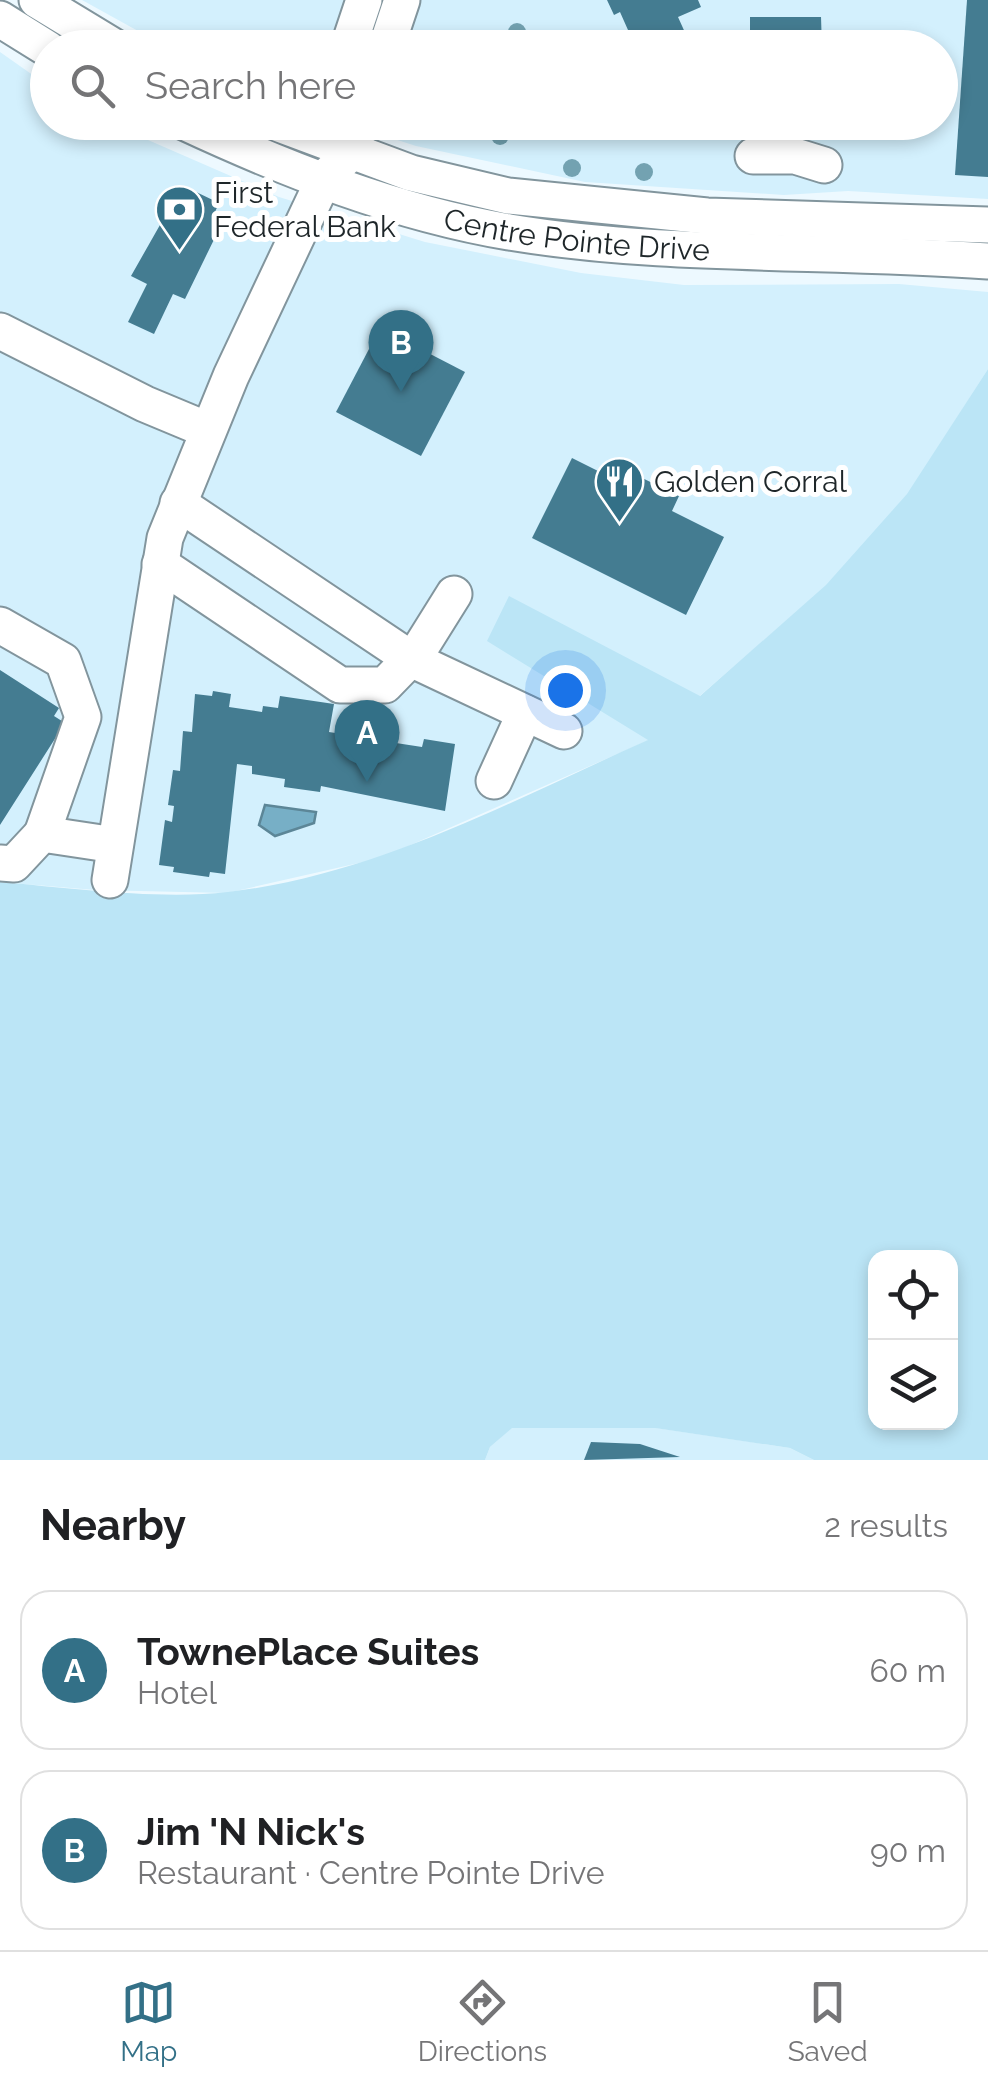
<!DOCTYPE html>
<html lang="en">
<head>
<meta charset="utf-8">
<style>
	:root { --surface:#fff; --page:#f2f2f2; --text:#202124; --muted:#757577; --line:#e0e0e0; --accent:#337087 }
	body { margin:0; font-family:Raleway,sans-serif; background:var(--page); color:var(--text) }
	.controls { position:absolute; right:30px; bottom:30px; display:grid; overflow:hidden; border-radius:20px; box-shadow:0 5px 15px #0003 }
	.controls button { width:90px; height:90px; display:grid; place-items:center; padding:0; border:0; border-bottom:2px solid var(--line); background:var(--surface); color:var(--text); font:50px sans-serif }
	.you { position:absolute; left:565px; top:690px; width:35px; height:35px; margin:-25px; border:8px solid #fff; border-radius:50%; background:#1a73e8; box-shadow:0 0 0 15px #1a73e833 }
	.badge { display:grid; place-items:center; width:65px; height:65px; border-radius:50%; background:var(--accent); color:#fff; font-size:32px; font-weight:700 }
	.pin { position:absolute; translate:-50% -82px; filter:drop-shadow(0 2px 5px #0008) }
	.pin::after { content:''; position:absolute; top:52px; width:35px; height:30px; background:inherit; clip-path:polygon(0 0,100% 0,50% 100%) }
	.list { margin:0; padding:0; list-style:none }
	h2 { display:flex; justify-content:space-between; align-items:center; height:130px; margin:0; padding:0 40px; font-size:42px }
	h2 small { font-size:32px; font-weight:400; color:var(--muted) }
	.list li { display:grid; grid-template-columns:65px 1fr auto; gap:30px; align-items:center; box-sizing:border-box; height:160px; margin:0 20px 20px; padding:0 20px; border:2px solid var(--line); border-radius:30px }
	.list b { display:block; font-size:38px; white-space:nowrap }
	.list p { margin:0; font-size:32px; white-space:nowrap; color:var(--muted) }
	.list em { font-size:32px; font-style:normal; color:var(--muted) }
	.icon { flex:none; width:55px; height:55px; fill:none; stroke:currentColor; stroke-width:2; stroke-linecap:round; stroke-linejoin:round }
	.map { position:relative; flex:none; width:988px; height:1460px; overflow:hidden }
	.search { position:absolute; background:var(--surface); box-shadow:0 5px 15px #0003; left:30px; right:30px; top:30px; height:110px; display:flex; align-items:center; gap:25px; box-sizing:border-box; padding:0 35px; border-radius:55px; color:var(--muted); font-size:38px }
	.sheet { height:490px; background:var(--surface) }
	nav { display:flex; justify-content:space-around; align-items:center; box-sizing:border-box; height:140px; border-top:2px solid var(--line); background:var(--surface); font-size:28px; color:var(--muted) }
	nav a { display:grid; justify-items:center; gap:5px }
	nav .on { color:var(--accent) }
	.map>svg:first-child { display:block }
	.built { fill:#d3f0fd }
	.green { fill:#bbe5f6; fill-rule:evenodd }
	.water { fill:#77afc6; stroke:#5c8697; stroke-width:2.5 }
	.building { fill:#447c91 }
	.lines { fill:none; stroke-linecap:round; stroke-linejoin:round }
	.minor-casing { stroke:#82959d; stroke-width:39 }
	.minor { stroke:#fff; stroke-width:35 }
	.tree { fill:#73a2b1 }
	.labels { text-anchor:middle; stroke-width:10; stroke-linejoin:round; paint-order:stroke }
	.poi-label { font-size:30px; fill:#1e2629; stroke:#fff; text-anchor:start }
	.street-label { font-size:30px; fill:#1e2629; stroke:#fff }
</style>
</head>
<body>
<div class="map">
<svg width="988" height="1460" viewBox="0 0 988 1460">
	<rect width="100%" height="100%" fill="#edf9ff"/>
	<!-- built -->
	<g class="built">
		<path d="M82,0H988V199L848,191L784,195L585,182L416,146L345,123L940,122V48L167,47Z"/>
		<path d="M0,52L47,85L48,122L109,123L279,197L425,242L581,273L684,285L899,284L988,292V369L908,494L840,574L649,740L381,858L227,893L95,890L0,882Z"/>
		<path d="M511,1428H656L790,1448L814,1460H485L490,1447Z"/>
	</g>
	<!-- green -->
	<path class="green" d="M988,369V1460H814L790,1448L655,1428H512L490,1447L485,1460H0V882C70,888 159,900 228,892C377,875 513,800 648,740L487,641L509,596L700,696L826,585L907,494ZM876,1258H950V1422H876Z"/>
	<!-- water -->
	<path class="water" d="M265,805L316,812L314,823L275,836L259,825Z"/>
	<!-- building -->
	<g class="building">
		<path d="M607,0H698L701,7L678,17L692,48H636L620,12L614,15Z"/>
		<path d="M967,0H988V177L955,175Z"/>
		<path d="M750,17H821L822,48H750Z"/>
		<path d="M192,190L219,203L215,212L225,217L185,299L173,294L154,334L128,322L147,284L131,276L177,195L187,200Z"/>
		<path d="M380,328L465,372L421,456L336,412Z"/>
		<path d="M572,458L626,485L632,473L679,496L672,511L724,537L686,615L532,538Z"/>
		<path d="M0,670L59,708L54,716L65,723L0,825Z"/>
		<path d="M213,691L231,694L229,707L262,712L263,706L278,708L280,696L334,704L329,732L361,737L362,730L397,736L396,743L422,747L424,739L455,744L445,811L321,786L320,792L284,787L285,779L252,774V766L237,764L225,874L210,872L209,877L173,872L174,867L159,865L165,820L172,822L174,806L168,805L173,770L180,771L183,731L192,732L195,694L212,696Z"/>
		<path d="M591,1442L640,1444L680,1457L584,1460Z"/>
	</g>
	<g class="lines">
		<defs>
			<g id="minor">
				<path d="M37,0L116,48"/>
				<path d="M0,19L48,49"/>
				<path d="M348,48L364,0"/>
				<path d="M386,48L402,0"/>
				<path id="s1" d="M184,122C287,170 397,213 509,232C666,258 829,249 988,261"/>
				<path d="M274,122L411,173L508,196L707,216L988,225"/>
				<path d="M753,156H795L824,165"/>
				<path d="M0,331L145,404L205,429"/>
				<path d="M178,503L411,659L564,731"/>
				<path d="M160,564L340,685H385L419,650L454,594"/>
				<path d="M0,625L63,661L83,717L42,834"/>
				<path d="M494,781L525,713"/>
				<path d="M0,863L14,864L42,834L115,845"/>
				<path d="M110,880L165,538L231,376L324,179L352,151L361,122"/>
			</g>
		</defs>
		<!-- minor casing -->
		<use href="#minor" class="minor-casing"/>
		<!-- minor -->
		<use href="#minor" class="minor"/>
	</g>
	<!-- trees -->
	<g class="tree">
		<circle cx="517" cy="32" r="9"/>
		<circle cx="500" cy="136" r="9"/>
		<circle cx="572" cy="168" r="9"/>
		<circle cx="644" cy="172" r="9"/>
	</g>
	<!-- icons -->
	<defs>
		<symbol id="bank-pin" viewBox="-11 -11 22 30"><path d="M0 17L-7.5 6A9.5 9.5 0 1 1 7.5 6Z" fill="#337087" stroke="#fff"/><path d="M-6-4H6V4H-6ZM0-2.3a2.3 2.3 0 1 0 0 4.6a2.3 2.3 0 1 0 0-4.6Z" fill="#fff"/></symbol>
		<symbol id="restaurant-pin" viewBox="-11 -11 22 30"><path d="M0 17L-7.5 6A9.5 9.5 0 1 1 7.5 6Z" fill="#337087" stroke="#fff"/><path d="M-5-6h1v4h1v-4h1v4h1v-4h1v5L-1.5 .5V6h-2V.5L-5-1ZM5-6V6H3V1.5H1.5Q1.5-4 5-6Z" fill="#fff"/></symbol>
	</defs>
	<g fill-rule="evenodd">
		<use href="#bank-pin" x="152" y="182" width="55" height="75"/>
		<use href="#restaurant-pin" x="592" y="454" width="55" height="75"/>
	</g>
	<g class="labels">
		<!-- poi labels -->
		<g class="poi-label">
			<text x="214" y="203">First<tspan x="214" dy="34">Federal Bank</tspan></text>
			<text x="654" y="492">Golden Corral</text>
		</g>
		<!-- street labels -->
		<g class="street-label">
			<text dy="10" stroke="none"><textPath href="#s1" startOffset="412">Centre Pointe Drive</textPath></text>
		</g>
	</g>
</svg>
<div class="controls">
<button><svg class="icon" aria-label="locate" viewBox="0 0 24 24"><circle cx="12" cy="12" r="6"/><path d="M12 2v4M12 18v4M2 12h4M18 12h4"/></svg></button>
<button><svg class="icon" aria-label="layers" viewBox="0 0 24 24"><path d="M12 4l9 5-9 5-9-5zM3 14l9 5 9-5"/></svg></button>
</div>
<div class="you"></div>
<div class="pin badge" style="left:367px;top:782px">A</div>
<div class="pin badge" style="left:401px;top:392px">B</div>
<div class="search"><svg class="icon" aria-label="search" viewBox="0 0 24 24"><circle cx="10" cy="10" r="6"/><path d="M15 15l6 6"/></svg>Search here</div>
</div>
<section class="sheet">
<h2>Nearby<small>2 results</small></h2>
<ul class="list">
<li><span class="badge">A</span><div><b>TownePlace Suites</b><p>Hotel</p></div><em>60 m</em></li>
<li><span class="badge">B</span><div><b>Jim 'N Nick's</b><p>Restaurant · Centre Pointe Drive</p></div><em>90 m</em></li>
</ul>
</section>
<nav>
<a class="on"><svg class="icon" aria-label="map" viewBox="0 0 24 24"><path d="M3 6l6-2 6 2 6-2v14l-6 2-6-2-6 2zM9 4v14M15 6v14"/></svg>Map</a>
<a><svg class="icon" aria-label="directions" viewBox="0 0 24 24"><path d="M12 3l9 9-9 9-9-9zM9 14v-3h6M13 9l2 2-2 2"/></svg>Directions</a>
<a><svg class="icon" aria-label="saved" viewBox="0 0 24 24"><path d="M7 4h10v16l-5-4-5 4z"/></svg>Saved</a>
</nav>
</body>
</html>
